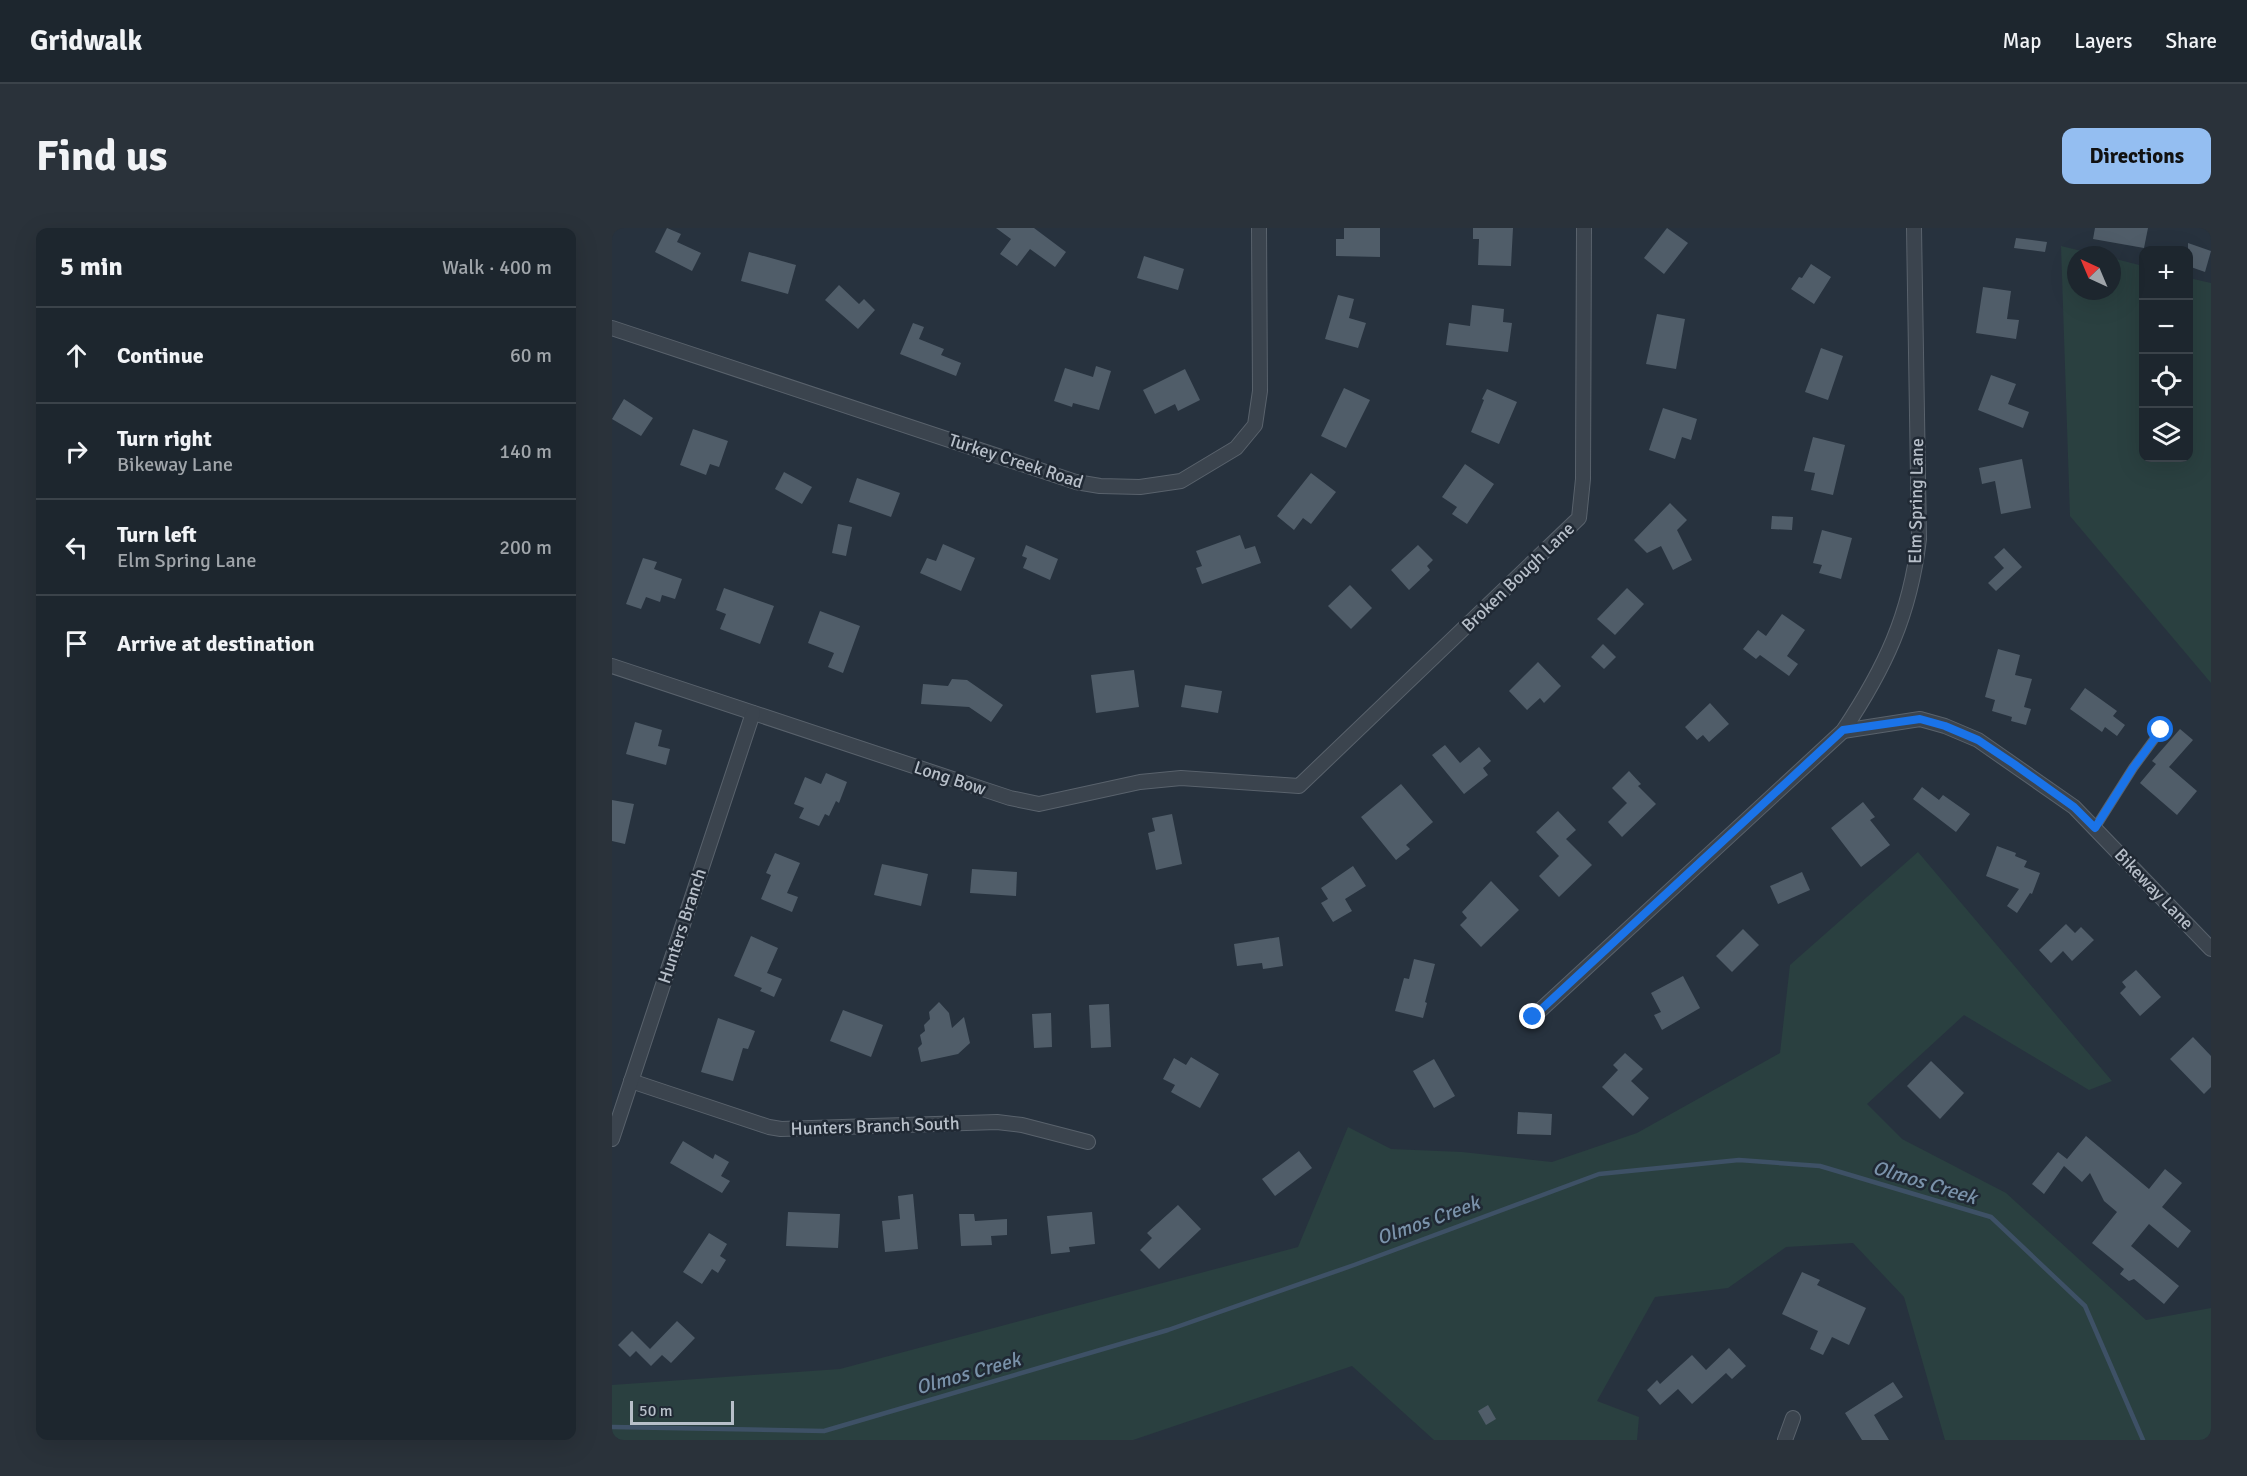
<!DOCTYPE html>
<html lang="en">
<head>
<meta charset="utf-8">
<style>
	:root { --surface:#1d262e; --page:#2a323a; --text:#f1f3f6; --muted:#a0a5aa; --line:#3b434a; --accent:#94bef1 }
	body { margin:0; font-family:Signika,sans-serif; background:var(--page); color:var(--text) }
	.controls { position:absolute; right:18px; top:18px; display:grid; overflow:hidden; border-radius:12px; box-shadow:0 6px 24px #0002 }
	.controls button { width:54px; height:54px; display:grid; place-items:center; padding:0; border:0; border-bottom:2px solid var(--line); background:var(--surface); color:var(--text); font:30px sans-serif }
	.compass { position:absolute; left:1455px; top:18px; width:54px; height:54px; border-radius:50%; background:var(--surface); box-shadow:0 6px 24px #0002; rotate:316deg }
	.scale { position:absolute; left:18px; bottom:15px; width:104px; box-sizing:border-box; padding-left:6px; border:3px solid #b7bfc9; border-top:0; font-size:16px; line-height:21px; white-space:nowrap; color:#b7bfc9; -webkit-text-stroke:4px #202934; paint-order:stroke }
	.stop { position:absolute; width:18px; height:18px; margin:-14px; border:4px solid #1a73e8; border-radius:50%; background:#fff }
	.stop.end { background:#1a73e8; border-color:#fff; box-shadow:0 2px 6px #0008 }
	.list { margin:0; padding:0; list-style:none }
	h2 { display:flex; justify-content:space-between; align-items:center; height:78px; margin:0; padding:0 24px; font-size:26px }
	h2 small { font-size:20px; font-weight:400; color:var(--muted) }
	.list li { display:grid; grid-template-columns:39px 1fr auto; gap:18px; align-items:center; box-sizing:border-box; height:96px; padding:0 24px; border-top:2px solid var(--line) }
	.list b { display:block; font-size:22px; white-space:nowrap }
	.list p { margin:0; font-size:20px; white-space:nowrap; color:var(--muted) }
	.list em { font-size:20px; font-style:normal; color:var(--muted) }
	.icon { flex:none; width:33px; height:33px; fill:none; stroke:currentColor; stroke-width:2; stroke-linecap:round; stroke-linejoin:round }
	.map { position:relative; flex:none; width:1599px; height:1212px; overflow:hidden; border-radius:12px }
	header { display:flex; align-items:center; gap:36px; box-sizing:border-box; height:84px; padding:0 30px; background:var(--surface); border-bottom:2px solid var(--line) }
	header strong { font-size:28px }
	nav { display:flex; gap:33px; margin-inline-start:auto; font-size:21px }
	.intro { display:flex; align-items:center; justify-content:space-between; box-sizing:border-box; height:144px; padding:0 36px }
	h1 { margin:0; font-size:42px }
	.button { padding:15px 27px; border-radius:12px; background:var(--accent); color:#111; font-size:21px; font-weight:700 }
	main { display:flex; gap:36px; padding:0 36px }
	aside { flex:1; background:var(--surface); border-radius:12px; box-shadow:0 6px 24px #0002 }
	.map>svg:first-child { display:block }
	.green { fill:#2a4040 }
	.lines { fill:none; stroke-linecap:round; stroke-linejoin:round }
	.stream { stroke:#3e5166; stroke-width:4.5 }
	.building { fill:#505d69 }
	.service-casing { stroke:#59626c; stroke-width:10 }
	.minor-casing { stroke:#59626c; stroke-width:16 }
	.service { stroke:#3b444e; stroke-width:7 }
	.minor { stroke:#3b444e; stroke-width:14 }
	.route { stroke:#1a73e8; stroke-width:8 }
	.labels { text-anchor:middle; stroke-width:5; stroke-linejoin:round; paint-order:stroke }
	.street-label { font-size:18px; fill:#b7bfc9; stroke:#202934 }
	.water-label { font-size:20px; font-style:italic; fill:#7a92aa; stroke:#202934 }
</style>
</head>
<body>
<header>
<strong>Gridwalk</strong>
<nav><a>Map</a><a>Layers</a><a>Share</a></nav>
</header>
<div class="intro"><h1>Find us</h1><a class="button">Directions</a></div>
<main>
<aside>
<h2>5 min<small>Walk · 400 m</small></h2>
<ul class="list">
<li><svg class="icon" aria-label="ahead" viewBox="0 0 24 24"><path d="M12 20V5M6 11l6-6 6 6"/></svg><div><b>Continue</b></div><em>60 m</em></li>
<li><svg class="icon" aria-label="right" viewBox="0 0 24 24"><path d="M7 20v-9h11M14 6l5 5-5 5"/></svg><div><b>Turn right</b><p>Bikeway Lane</p></div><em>140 m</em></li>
<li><svg class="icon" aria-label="left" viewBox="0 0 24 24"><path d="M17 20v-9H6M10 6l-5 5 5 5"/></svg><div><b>Turn left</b><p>Elm Spring Lane</p></div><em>200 m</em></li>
<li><svg class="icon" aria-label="arrive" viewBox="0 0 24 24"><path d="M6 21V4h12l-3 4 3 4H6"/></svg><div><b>Arrive at destination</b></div></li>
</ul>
</aside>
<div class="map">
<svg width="1599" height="1212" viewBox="0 0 1599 1212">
	<rect width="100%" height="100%" fill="#27323e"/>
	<!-- green -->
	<g class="green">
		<path d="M1449,18L1486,27H1464V63H1500V30L1531,38L1532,230H1576L1577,50L1599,55V455L1458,288Z"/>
		<path d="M1306,624L1500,853L1477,862L1352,787L1255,876L1290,911L1394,965L1534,1092L1599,1080V1212H1333L1292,1069L1241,1015L1174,1019L1116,1060L1043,1069L985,1173L1027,1189L1025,1212H822L740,1138L521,1212H0V1157L228,1141L686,1019L736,899L779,921L850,924L940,934L1025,905L1168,825L1178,737Z"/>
	</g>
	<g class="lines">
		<!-- stream -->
		<path class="stream" d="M0,1199L212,1203L556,1102L742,1037L987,946L1127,932L1208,938L1379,989L1473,1078L1531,1212"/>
	</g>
	<!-- building -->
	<g class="building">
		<path d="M55,0L69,6L65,14L89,25L80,43L43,24Z"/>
		<path d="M384,0H422L454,24L443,39L418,21L405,38L388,26L399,11Z"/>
		<path d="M732,0H768V29L724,28V11H732Z"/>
		<path d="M861,0H901L899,38L866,37L867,11H861Z"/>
		<path d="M1055,0L1076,15L1052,46L1032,30Z"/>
		<path d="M1483,0H1536L1532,20L1481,11Z"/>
		<path d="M1404,10L1435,14L1433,24L1402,20Z"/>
		<path d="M1576,15L1599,23L1593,44L1576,38Z"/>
		<path d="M137,24L184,37L176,66L129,53Z"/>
		<path d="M532,28L572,41L566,62L525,50Z"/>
		<path d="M1199,36L1219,49L1202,76L1179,61L1187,49L1190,50Z"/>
		<path d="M227,57L247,76L252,71L263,82L246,101L213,72Z"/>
		<path d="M1371,59L1399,63L1395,91L1407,92L1404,111L1364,105Z"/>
		<path d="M726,67L742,71L737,90L754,95L746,120L713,111Z"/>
		<path d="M860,77L892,81L891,94L900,95L896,124L834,117L837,95L858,98Z"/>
		<path d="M1045,86L1073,91L1064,141L1034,136Z"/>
		<path d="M301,95L312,99L307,111L332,121L329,127L349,135L344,148L288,126Z"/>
		<path d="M1209,120L1231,128L1216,172L1193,164Z"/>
		<path d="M484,138L499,143L487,182L461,175L460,179L442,173L453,140L481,149Z"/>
		<path d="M573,141L588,172L566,183L563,176L543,186L531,162Z"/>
		<path d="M1379,147L1404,156L1396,176L1417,184L1411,200L1366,182Z"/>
		<path d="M732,160L758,172L734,220L709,208Z"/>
		<path d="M875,161L905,174L887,216L859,204L872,172L870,171Z"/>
		<path d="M12,171L41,190L29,208L0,191Z"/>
		<path d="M1051,180L1085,191L1079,212L1070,209L1063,231L1037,222Z"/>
		<path d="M81,201L116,213L107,239L98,236L94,247L68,237Z"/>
		<path d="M1201,209L1233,217L1221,267L1199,262L1203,245L1192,243Z"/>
		<path d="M1410,231L1419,280L1389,286L1383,253L1370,256L1367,240Z"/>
		<path d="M853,236L882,256L855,296L840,286L845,279L830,269Z"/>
		<path d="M172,244L200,259L190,276L163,261Z"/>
		<path d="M699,245L724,264L699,296L691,290L682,302L665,288Z"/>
		<path d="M245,250L288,265L279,289L237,274Z"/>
		<path d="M1058,275L1075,292L1065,302L1080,332L1061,342L1049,318L1035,325L1022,312Z"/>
		<path d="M1160,288L1181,289L1180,302L1159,301Z"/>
		<path d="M226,296L240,299L234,328L220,325Z"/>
		<path d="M1210,302L1240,310L1229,351L1207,345L1210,337L1201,335Z"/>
		<path d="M628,307L633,321L643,318L649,335L590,356L584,340L590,338L584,323Z"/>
		<path d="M331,316L363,330L349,363L308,345L315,330L324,333Z"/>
		<path d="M414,317L446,331L438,352L411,340L415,330L410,328Z"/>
		<path d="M806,317L821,332L815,338L818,342L797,362L779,342Z"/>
		<path d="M1392,320L1410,339L1384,363L1376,355L1392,340L1382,329Z"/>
		<path d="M31,330L45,334L42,341L70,351L63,371L50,367L48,374L34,369L29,381L14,376Z"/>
		<path d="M738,357L760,380L739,401L716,378Z"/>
		<path d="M112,360L162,378L148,416L108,401L114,386L104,382Z"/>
		<path d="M1015,360L1032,376L1003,407L985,391Z"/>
		<path d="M208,383L248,398L231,445L216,439L222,425L196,415Z"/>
		<path d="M1170,386L1193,402L1175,428L1186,436L1177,448L1148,427L1144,431L1131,421L1146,402L1154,408Z"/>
		<path d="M991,416L1004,429L992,441L979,429Z"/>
		<path d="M1386,421L1408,427L1403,447L1420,451L1412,479L1419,481L1414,497L1399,493L1400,489L1380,483L1383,472L1373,469Z"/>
		<path d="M926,434L949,458L932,475L928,470L915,482L897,463Z"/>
		<path d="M522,442L527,479L484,485L479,447Z"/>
		<path d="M340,451L355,452L391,477L379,494L357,479L309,476L311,456L336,458Z"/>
		<path d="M573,457L610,463L606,485L569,479Z"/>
		<path d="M1473,460L1505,483L1501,488L1513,497L1505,508L1493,499L1490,504L1458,481Z"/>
		<path d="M1098,475L1117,496L1097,514L1091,507L1085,512L1073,499Z"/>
		<path d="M23,494L50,502L46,518L58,521L54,537L14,526Z"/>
		<path d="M1568,501L1581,512L1557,539L1585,563L1565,587L1528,555L1544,536L1540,533Z"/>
		<path d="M833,517L848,535L867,519L879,533L871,540L876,547L852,566L820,527Z"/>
		<path d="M1017,543L1029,556L1026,558L1044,576L1010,609L996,594L1015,575L1000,560Z"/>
		<path d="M214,545L235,554L227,575L224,573L217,588L213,586L207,598L187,590L192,580L182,576L193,549L209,556Z"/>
		<path d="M789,556L821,594L794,617L798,621L784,632L749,589Z"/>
		<path d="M1310,559L1327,572L1331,567L1358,586L1344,604L1301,571Z"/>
		<path d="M0,572L22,576L13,616L0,613Z"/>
		<path d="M1251,574L1263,589L1258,592L1278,617L1249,639L1219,600Z"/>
		<path d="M946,583L964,602L954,611L980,637L947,669L927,648L947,628L924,604Z"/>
		<path d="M560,586L570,636L544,642L536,605L543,603L540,590Z"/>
		<path d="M1385,618L1404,625L1403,628L1415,633L1412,639L1428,645L1420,666L1418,665L1405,685L1395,678L1407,661L1374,648Z"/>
		<path d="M163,625L188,635L175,665L186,669L180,684L149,671L159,647L154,645Z"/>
		<path d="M270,636L316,646L309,678L262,667Z"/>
		<path d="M741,638L754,658L733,671L740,683L721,694L709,675L716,671L709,660Z"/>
		<path d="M360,641L405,644L404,668L358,665Z"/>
		<path d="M1190,644L1198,662L1166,676L1158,658Z"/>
		<path d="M879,653L907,682L869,719L848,697L855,690L850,684Z"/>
		<path d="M1454,696L1463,705L1469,699L1482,712L1460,733L1451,723L1439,735L1427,722Z"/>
		<path d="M1131,701L1147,717L1120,744L1104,728Z"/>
		<path d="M139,708L166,720L155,745L170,751L162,769L148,763L150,760L122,748Z"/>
		<path d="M667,709L671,738L651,741L650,735L625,738L622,716Z"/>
		<path d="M802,731L823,736L813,774L815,775L811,790L783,783L792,750L797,751Z"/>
		<path d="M1524,742L1549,769L1528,788L1508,765L1514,759L1510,754Z"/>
		<path d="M1071,748L1088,780L1050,802L1042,787L1049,784L1039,765Z"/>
		<path d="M327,774L337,785L340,800L352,789L358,815L346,826L309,834L306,820L310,816L308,807L313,803L312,797L318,791L317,784Z"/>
		<path d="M497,776L499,819L479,820L477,777Z"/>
		<path d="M231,782L271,797L259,829L218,813Z"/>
		<path d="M439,785L440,819L422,820L420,786Z"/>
		<path d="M106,790L143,803L136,821L131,820L121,853L89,844Z"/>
		<path d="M1581,809L1599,828V859L1592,866L1558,831Z"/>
		<path d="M1013,825L1031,841L1019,853L1037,870L1021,888L990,859L1006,842L1001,837Z"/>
		<path d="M579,829L607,846L588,880L559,864L563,857L551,851L562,830L574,837Z"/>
		<path d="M822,831L843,868L822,880L801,843Z"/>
		<path d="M1319,833L1352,865L1328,891L1295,858Z"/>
		<path d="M906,884L940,886L939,907L905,906Z"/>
		<path d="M1474,908L1537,961L1553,941L1570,955L1550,979L1579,1003L1566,1020L1537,996L1519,1018L1567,1058L1552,1076L1522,1051L1517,1053L1508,1046L1512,1041L1480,1015L1505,984L1492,973L1478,945L1470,954L1452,938L1432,966L1420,956L1446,924L1455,931Z"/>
		<path d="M71,913L101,931L103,926L117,934L109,948L118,953L110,965L58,935Z"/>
		<path d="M687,923L700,940L663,968L650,951Z"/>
		<path d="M301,966L306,1021L273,1024L270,993L288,991L286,968Z"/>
		<path d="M566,977L589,1001L547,1041L528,1022L540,1010L535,1005Z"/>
		<path d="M176,984L228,986L226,1020L174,1018Z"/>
		<path d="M480,984L483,1016L457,1019L458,1024L439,1026L435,988Z"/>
		<path d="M347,986H362L363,993L395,991V1007L379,1008L380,1017L349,1018Z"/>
		<path d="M97,1005L115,1016L108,1028L114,1032L106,1045L100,1041L90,1056L71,1044Z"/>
		<path d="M1190,1044L1208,1052L1205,1057L1254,1080L1237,1117L1220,1109L1211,1127L1198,1121L1206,1103L1170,1086Z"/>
		<path d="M65,1093L83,1110L59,1135L50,1127L39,1138L24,1123L18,1129L6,1117L20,1103L38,1121Z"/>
		<path d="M1117,1120L1134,1138L1120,1151L1114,1145L1080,1176L1066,1161L1048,1177L1035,1162L1045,1152L1048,1156L1080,1127L1094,1142Z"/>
		<path d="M1281,1154L1291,1169L1262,1187L1277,1212H1250L1233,1185Z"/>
		<path d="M876,1177L884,1191L874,1197L866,1183Z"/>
	</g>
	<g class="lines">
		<defs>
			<path id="service" d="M1483,600L1521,540L1549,502"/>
			<g id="minor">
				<path d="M0,100L464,254L488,258L528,259L569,253L624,220L643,197L648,163L647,0"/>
				<path d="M0,438L398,570L427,576L528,554L569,550L687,558L967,290L971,251L972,0"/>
				<path d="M1231,503L1308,491L1333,498L1366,512L1462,579L1599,721"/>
				<path d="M921,789L1231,503C1273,440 1298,387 1307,311L1302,0"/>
				<path d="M19,853L157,899L169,901L385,894L410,897L476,914"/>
				<path d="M0,911L141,485"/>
				<path d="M1173,1212L1181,1190"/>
			</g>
		</defs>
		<!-- service casing -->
		<use href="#service" class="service-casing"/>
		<!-- minor casing -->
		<use href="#minor" class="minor-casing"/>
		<!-- service -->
		<use href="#service" class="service"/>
		<!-- minor -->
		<use href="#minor" class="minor"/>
	</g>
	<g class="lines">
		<!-- route -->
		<path class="route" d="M921,789L1231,502L1308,491L1333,498L1366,512L1402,536L1462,579L1483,600L1521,540L1549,502"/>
	</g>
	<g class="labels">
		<!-- street labels -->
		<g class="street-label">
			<text transform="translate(404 233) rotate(18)" y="6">Turkey Creek Road</text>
			<text transform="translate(1304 273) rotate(-89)" y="6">Elm Spring Lane</text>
			<text transform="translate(906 349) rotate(-44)" y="6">Broken Bough Lane</text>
			<text transform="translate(338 550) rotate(18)" y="6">Long Bow</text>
			<text transform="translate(1542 661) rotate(46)" y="6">Bikeway Lane</text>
			<text transform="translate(70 698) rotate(-72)" y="6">Hunters Branch</text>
			<text transform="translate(263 898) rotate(-2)" y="6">Hunters Branch South</text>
		</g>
		<!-- water labels -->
		<g class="water-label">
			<text transform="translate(1313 954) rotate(17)" y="7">Olmos Creek</text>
			<text transform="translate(816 992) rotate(-20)" y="7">Olmos Creek</text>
			<text transform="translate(356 1145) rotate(-16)" y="7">Olmos Creek</text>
		</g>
	</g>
</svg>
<div class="controls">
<button>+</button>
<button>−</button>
<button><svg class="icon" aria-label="locate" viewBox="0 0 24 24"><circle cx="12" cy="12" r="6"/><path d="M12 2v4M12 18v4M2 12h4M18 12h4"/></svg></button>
<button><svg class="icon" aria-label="layers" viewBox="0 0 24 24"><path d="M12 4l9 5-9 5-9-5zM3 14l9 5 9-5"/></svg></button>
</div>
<svg class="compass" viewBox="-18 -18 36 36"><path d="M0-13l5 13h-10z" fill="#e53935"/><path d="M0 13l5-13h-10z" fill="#a0a5aa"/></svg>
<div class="scale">50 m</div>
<div class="stop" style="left:1549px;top:502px"></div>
<div class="stop end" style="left:921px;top:789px"></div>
</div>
</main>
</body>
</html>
